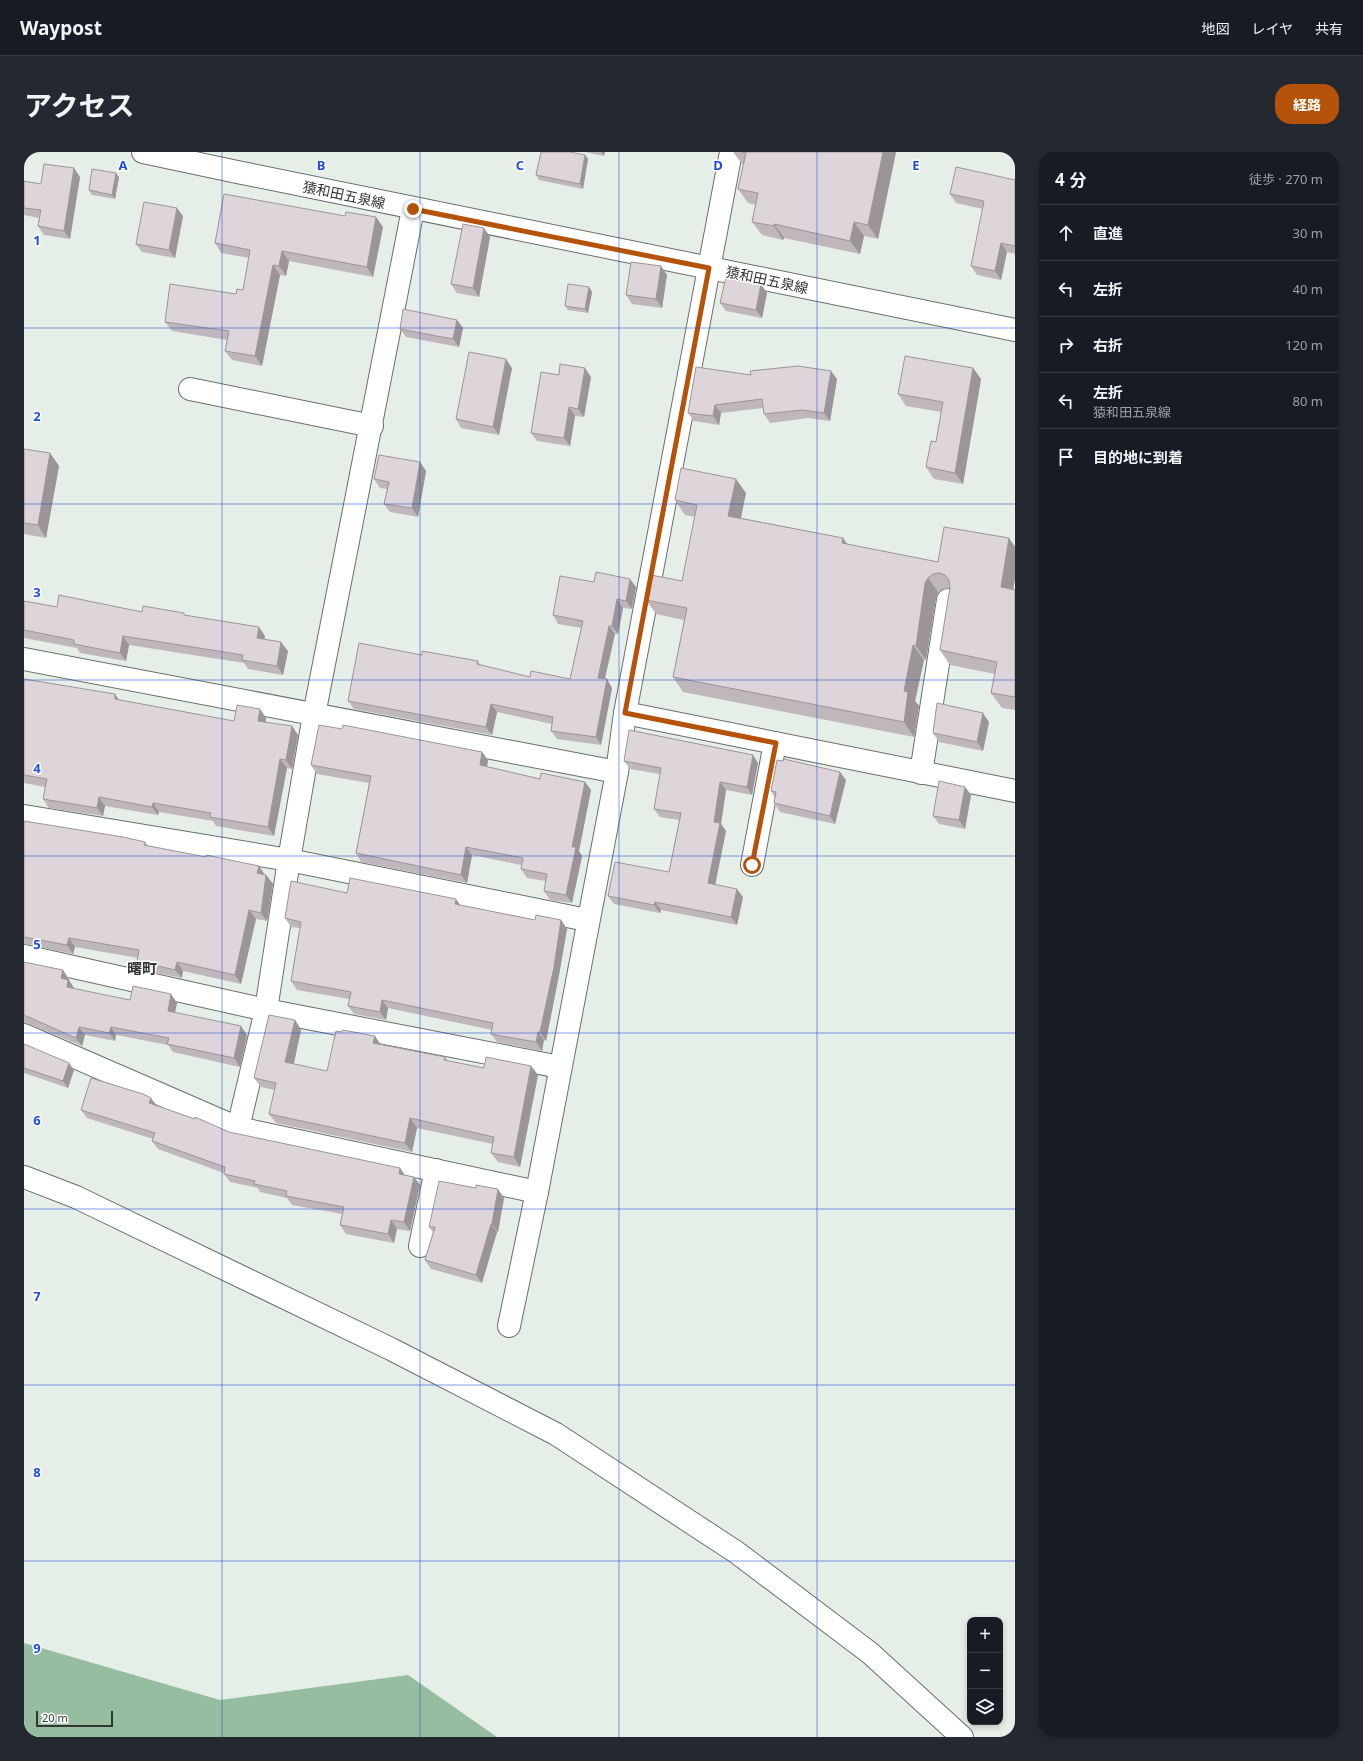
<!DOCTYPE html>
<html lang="ja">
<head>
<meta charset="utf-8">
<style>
	:root { --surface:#171b24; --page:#242831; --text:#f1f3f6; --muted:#9ea1a6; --line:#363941; --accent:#b45309 }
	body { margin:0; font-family:"Noto Sans","Noto Sans JP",sans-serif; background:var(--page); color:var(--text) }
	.controls { position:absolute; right:12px; bottom:12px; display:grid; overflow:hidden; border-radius:8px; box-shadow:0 2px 6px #0003 }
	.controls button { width:36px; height:36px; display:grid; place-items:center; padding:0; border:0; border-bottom:1px solid var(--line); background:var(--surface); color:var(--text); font:20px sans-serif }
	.scale { position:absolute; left:12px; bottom:10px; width:77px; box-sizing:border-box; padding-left:4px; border:2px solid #323532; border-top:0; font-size:11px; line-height:14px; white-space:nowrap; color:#323532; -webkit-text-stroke:3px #fff; paint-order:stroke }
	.stop { position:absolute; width:12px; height:12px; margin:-9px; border:3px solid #b45309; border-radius:50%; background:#fff }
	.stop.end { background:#b45309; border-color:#fff; box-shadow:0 1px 4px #0008 }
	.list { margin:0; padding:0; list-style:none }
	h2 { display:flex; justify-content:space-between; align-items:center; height:52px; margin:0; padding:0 16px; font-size:17px }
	h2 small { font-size:13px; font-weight:400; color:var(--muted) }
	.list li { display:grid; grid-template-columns:26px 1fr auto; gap:12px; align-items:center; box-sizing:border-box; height:56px; padding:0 16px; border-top:1px solid var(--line) }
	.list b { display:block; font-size:15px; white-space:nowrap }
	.list p { margin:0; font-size:13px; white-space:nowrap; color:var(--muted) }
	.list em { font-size:13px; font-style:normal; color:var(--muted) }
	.icon { flex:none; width:22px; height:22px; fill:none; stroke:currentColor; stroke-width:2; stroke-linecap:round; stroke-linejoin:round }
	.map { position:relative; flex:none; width:991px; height:1585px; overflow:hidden; border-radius:16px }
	header { display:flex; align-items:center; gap:24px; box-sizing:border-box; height:56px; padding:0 20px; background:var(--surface); border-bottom:1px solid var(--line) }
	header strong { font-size:19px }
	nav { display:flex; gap:22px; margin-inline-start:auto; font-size:14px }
	.intro { display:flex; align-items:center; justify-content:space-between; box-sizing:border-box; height:96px; padding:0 24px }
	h1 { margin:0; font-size:28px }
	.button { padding:10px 18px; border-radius:16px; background:var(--accent); color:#fff; font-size:14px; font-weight:700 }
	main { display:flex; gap:24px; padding:0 24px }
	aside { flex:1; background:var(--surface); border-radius:16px; box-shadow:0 2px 6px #0003 }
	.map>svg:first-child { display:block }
	.water { fill:#97bda1 }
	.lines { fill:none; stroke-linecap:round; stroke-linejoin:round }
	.minor-casing { stroke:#69706b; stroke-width:24 }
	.tertiary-casing { stroke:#69706b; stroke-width:24 }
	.secondary-casing { stroke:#69706b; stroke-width:24 }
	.minor { stroke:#fff; stroke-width:22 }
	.tertiary { stroke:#fff; stroke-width:22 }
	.secondary { stroke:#fff; stroke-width:22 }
	.wall { fill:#bfb7bb }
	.shaded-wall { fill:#9b9599 }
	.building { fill:#ded5da; stroke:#9b9599 }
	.route { stroke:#b45309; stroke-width:5 }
	.grid { fill:none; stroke:#1d4ed8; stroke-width:1; stroke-opacity:0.55 }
	.labels { text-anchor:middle; stroke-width:3; stroke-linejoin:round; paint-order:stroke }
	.street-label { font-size:14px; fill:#323532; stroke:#fff }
	.neighbourhood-label { font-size:15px; font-weight:bold; fill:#323532; stroke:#fff }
	.grid-label { font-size:13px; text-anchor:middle; font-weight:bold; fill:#1d4ed8; stroke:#fff; stroke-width:3; stroke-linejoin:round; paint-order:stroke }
</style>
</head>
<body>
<header>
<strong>Waypost</strong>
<nav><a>地図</a><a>レイヤ</a><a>共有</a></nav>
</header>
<div class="intro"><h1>アクセス</h1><a class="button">経路</a></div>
<main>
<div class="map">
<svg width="991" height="1585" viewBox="0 0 991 1585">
	<rect width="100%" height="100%" fill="#e6eee8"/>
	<!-- water -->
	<path class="water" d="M0,1491L196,1548L384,1523L473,1585H0Z"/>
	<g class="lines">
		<defs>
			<g id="minor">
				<path d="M166,237L348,274"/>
				<path d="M0,507L593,620"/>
				<path d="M601,561L991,639"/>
				<path d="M897,621L924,448"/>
				<path d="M0,664L265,708L563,768"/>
				<path d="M728,713L751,591"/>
				<path d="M0,804L242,858L536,915"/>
				<path d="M0,883L214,976L513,1040"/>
				<path d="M214,976L242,858L265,708L290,563"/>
				<path d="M0,1025L52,1045L367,1197L532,1282L712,1400L846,1501L938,1585"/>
				<path d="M396,1094L412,1018"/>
				<path d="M485,1174L513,1040L593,620L601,561L707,0"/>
			</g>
			<path id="tertiary" d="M290,563L389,57"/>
			<path id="secondary" d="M119,0C409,62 700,119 991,178"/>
		</defs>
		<!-- minor casing -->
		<use href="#minor" class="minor-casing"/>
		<!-- tertiary casing -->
		<use href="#tertiary" class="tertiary-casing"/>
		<!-- secondary casing -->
		<use href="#secondary" class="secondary-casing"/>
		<!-- minor -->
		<use href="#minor" class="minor"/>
		<!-- tertiary -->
		<use href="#tertiary" class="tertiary"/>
		<!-- secondary -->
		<use href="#secondary" class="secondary"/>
	</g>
	<!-- wall -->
	<g class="wall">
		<path d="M561,0H581L580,4Z"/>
		<path d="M709,0H872L854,87L840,84L836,102L760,86L759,88L738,83L728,70L732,53L724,51L714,37L720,12H718Z"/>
		<path d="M561,3L564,7L559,37L515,28L512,23Z"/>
		<path d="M56,25L46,87L20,83L14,74L15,66L0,63V29L17,32Z"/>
		<path d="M95,25L91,47L68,43L65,38Z"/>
		<path d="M991,28V102L983,100L977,128L953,123L947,114L959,57L932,51L926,42Z"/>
		<path d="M159,64L151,106L118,100L112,92Z"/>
		<path d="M359,75L349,125L265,109L262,124L256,123L238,214L208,208L201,199L203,188L148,179L141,170L219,138L225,106L197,101L191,91Z"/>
		<path d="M460,76L466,85L455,145L433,141L427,132Z"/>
		<path d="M637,114L643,123L638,156L608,152L602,143Z"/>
		<path d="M737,132L743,141L738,166L702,159L696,151Z"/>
		<path d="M565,135L568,140L564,161L544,158L541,154Z"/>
		<path d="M433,168L439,176L435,195L382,185L376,177Z"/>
		<path d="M488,216L475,283L437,276L432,267Z"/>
		<path d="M949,216L957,227L939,332L910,327L902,315L912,290L917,260L882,254L874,242Z"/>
		<path d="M535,223L567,225L560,265L551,264L546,294L513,289L507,281Z"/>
		<path d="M727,223L813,227L806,269L784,266L746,271L740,262L739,256L697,261L695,273L670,269L664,261Z"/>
		<path d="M0,297L26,301L35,314L22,386L0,382Z"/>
		<path d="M396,310L402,319L394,365L366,360L360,352L363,337L356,336L350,327Z"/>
		<path d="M722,341L717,366L819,386L823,392L914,410L985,386L991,395V427L989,437L991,438V558L978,556L967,541L971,522L926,513L916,498L926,436L919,437L914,440L912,446L902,508H900L891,549L895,554L890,585L659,540L649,525L660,468L632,462L622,448L658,429L671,365L661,363L651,348Z"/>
		<path d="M570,430L612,435L608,457L599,456L594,482H591L581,527L588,536L577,593L533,587L527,579L528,572L473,560L468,583L330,557L324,549L398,503L454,509L456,513L506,525L546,527L557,476L534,472L529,463Z"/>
		<path d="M0,449L33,455L118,460L162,463L241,484L240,487L264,499L259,523L224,517L220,511L105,493L102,509L56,501L53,496L0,486Z"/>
		<path d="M0,527L95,548L210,569L236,557L242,566V570L274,583L268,617L263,616L250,684L192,674L189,669L135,660L134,663L81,654L79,664L25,656L19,647L21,635L0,631Z"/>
		<path d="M965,570L959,599L915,590L909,581Z"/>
		<path d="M318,577L458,600L464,608L463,615L516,627L561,630L567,638L555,699L558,704L548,751L526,748L520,739L522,729L503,726L497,717V713L448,703L443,731L337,710L332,701L345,631L293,622L287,613Z"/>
		<path d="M600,609L734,611L728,643L702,638L697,672L702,679L691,732L719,745L713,773L637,758L636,761L590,752L584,744L645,720L655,668L636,665L630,657L636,622L606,617Z"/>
		<path d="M822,628L811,672L756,660L750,651L751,646L747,639Z"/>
		<path d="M941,635L947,643L941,677L915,672L909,664Z"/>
		<path d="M0,669L121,690L124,694L242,723L249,732L243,769L232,767L217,832L159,819L158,826L119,818L113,809L114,806L51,795L49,802L0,792Z"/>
		<path d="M323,741L436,753L511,768H537L543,777L535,823L522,889L520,888L518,899L473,890L467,882L468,878L364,856L362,868L330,862L324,854L325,847L273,838L267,829L276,776L267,775L261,766Z"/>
		<path d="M0,810L39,818L45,827L44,828L50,837L106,848L153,851L151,861L223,883L216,915L149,900L144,893L92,883L91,889L61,883L58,894L5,872L0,871Z"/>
		<path d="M271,868L277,878L270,912L303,919L318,880L351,884L356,892L421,905L424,909L460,916L507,914L514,923L496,1015L474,1010L467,1001L469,992L393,976L388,1000L252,971L245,962L251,938L237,935L230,926Z"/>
		<path d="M0,892L50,918L44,936L0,921Z"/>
		<path d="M132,953L205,980L376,1016L381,1023L390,1025L396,1033L386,1079L373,1077L370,1091L322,1082L316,1073L318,1062L268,1053L263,1046L236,1040L234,1036L206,1030L200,1022V1021L134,997L128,989L129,987L63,966L57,958Z"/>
		<path d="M480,1046L474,1080H473L458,1131L407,1117L401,1108L409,1080L405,1075Z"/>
	</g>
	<!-- shaded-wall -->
	<g class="shaded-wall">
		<path d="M577,0H581L580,4Z"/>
		<path d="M859,0H872L854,87L844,73Z"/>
		<path d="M561,3L564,7L559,37L556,32Z"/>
		<path d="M50,16L56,25L46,87L40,79Z"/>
		<path d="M92,21L95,25L91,47L88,43Z"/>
		<path d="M153,56L159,64L151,106L145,98Z"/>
		<path d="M352,65L359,75L349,125L343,115Z"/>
		<path d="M830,70L840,84L836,102L826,89Z"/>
		<path d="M750,72L760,86L759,88L750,74Z"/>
		<path d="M460,76L466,85L455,145L449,136Z"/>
		<path d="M977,91L983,100L977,128L971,119Z"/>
		<path d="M258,99L265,109L262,124L255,114Z"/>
		<path d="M249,113L256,123L238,214L231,204Z"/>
		<path d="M637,114L643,123L638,156L632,147Z"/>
		<path d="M737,132L743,141L738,166L732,158Z"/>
		<path d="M565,135L568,140L564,161L561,157Z"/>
		<path d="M433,168L439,176L435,195L429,187Z"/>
		<path d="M482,207L488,216L475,283L469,275Z"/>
		<path d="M561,216L567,225L560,265L554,257Z"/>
		<path d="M949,216L957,227L939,332L931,321Z"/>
		<path d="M807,219L813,227L806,269L800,261Z"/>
		<path d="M691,253L697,261L695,273L689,264Z"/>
		<path d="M545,255L551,264L546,294L540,286Z"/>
		<path d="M26,301L35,314L22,386L14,373Z"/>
		<path d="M396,310L402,319L394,365L388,356Z"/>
		<path d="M712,327L722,341L714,379L704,364Z"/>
		<path d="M819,386L829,401L818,391Z"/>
		<path d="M985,386L991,395V427L987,450L977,435Z"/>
		<path d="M904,426L914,440L912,446L902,508L892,494L901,431Z"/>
		<path d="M606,427L612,435L608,457L602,449Z"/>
		<path d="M593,447L599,456L594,482L588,474Z"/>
		<path d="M585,474L591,482L579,534L574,526Z"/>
		<path d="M235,475L241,484L239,495L233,486Z"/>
		<path d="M99,484L105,493L102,509L96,501Z"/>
		<path d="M257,490L264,499L259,523L253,514Z"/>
		<path d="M889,493L900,508L891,549L895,554L890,585L880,570V539Z"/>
		<path d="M583,527L588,536L577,593L572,585Z"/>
		<path d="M91,542L97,551L91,547Z"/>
		<path d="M467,552L473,560L468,583L462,575Z"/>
		<path d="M236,557L242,566L240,577L234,569Z"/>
		<path d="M959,561L965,570L959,599L953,590Z"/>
		<path d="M268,574L274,583L268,617L262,608Z"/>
		<path d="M458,600L464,608L462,622L456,613Z"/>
		<path d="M729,603L734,611L728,643L723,635Z"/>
		<path d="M256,607L263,616L250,684L244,675Z"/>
		<path d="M816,620L822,628L811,672L806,664Z"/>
		<path d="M561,630L567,638L555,699L558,704L548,751L542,743L548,695Z"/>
		<path d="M696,630L702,638L697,672L702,679L690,739L684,731L690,670Z"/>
		<path d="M941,635L947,643L941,677L935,668Z"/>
		<path d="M75,645L81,654L79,664L73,656Z"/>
		<path d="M129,651L135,660L134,663L128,655Z"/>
		<path d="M442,695L448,703L443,731L437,723Z"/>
		<path d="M235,714L241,723L233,721Z"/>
		<path d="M242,723L249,732L243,769L237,761Z"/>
		<path d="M713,737L719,745L713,773L707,765Z"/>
		<path d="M432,747L438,756L431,752Z"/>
		<path d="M631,750L637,758L636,761L630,753Z"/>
		<path d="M225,758L232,767L217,832L211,823Z"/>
		<path d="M537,768L543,777L535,823L522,889L516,880Z"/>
		<path d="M45,786L51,795L49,802L43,793Z"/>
		<path d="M153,810L159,819L158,826L151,818Z"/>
		<path d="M39,818L50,836L48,844L37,826Z"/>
		<path d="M147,842L153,851L149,868L144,859Z"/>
		<path d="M358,848L364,856L362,868L356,860Z"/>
		<path d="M271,868L277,878L268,919L261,910Z"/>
		<path d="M217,874L223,883L216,915L210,906Z"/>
		<path d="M55,875L61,883L58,894L52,886Z"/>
		<path d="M87,875L92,883L91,889L85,881Z"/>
		<path d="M514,880L520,888L518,899L512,890Z"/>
		<path d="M351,884L357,893L349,891Z"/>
		<path d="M45,911L50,918L44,936L39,929Z"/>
		<path d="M507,914L514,923L496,1015L490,1005Z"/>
		<path d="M127,946L133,954L125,951Z"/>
		<path d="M386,966L393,976L388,1000L381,991Z"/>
		<path d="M376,1016L382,1025L375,1022Z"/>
		<path d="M390,1025L396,1033L386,1079L380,1070Z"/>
		<path d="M474,1037L480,1046L474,1080L468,1072Z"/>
		<path d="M367,1068L373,1077L370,1091L364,1082Z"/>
		<path d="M467,1072L473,1080L458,1131L452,1123Z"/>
	</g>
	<!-- building -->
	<g class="building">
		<path d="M517,0H546L561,3L556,32L512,23Z"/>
		<path d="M718,0H859L844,73L830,70L826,89L750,72V74L728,70L734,41L714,37L722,1Z"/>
		<path d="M20,12L50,16L40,79L14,74L17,58L0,56V29L17,32Z"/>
		<path d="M932,15L991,28V94L977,91L971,119L947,114L960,49L926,42Z"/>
		<path d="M68,17L92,21L88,43L65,38Z"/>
		<path d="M200,42L321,64L322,60L352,65L343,115L258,99L255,114L249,113L231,204L201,199L205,179L141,170L146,132L212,142L213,137L219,138L226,98L191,91Z"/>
		<path d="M120,50L153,56L145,98L112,92Z"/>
		<path d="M439,72L460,76L449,136L427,132Z"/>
		<path d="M607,110L637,114L632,147L602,143Z"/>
		<path d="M702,125L737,132L732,158L696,151Z"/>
		<path d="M544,132L565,135L561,157L541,154Z"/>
		<path d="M379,157L433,168L429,187L376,177Z"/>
		<path d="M445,200L482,207L469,275L432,267Z"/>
		<path d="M881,204L949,216L931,321L902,315L907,289L912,290L919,250L874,242Z"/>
		<path d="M536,212L561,216L554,257L545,255L540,286L507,281L517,220L535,223Z"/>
		<path d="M774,214L807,219L800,261L778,258L740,262L738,247L691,253L689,264L664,261L672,215L727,223L726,219Z"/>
		<path d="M0,297L26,301L14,373L0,371Z"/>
		<path d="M355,303L396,310L388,356L360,352L365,330L350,327Z"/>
		<path d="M657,316L712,327L704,364L819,386L818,391L914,410L920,375L985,386L977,435L991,438V545L967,541L973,510L916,498L926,435L925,428L921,423L915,421L909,422L904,426L901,431L892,494L889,493L880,539L884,540L880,570L649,525L663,456L622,448L627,423L658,429L673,353L651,348Z"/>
		<path d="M572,420L606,427L602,449L593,447L588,474H585L574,526L583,527L572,585L527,579L529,565L467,552L462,575L324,549L335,491L398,503V499L454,509L453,512L506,525L507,519L546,527L559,469L529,463L536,424L570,430Z"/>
		<path d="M35,443L118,460L119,454L160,461V463L235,475L233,486L257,490L253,514L218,508L219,503L99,484L96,501L50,492V488L0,478V449L33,455Z"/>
		<path d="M0,527L91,542V547L210,569L213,553L236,557L234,569L268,574L262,608L256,607L244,675L186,665L187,661L129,651L128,655L75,645L73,656L19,647L23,627L0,623Z"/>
		<path d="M913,551L959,561L953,590L909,581Z"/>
		<path d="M295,573L318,577L319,573L458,600L456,613L516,627L517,621L561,630L548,695H552L542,743L520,739L523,722L497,717L499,706L442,695L437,723L332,701L347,624L287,613Z"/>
		<path d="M605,578L729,603L723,635L696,630L690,670L696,671L684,731L713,737L707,765L631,750L630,753L584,744L591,710L645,720L657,661L630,657L637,616L600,609Z"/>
		<path d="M760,607L816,620L806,664L750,651L752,640L747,639L753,608L759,609Z"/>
		<path d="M915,629L941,635L935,668L909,664Z"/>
		<path d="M0,669L99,685L121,690L120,693L182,705V703L235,714L233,721L242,723L237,761L225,758L211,823L153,810L151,818L113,809L115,798L45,786L43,793L0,785Z"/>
		<path d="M326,726L432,747L431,752L511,768L512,763L537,768L530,815L516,880H514L512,890L467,882L469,871L358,848L356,860L324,854L327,840L267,829L277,770L261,766L267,729L323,741Z"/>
		<path d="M0,810L39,818L37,826L44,828L43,835L106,848L109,834L147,842L144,859L217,874L210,906L143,892L145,886L87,875L85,881L55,875L52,886L0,863Z"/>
		<path d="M245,863L271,868L261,910L303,919L312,879L318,880L319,878L351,884L349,891L421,905L420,908L460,916L462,905L507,914L490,1005L467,1001L470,985L386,966L381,991L245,962L252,931L230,926Z"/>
		<path d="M0,892L45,911L39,929L0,916Z"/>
		<path d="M67,926L119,942L127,946L125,951L171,967V965L205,980L376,1016L375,1022L390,1025L380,1070L367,1068L364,1082L316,1073L320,1055L262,1044L263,1039L230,1032L231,1029L200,1022L201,1015L128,989L131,981L57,958Z"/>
		<path d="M415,1029L452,1036V1033L474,1037L468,1072H467L452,1123L401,1108L411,1075H405Z"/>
	</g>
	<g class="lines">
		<!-- route -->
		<path class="route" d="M389,57L685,116L601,561L752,591L728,713"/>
	</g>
	<!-- grid -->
	<path class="grid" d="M198,0V1585M396,0V1585M595,0V1585M793,0V1585M0,176H991M0,352H991M0,528H991M0,704H991M0,881H991M0,1057H991M0,1233H991M0,1409H991"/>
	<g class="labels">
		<!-- street labels -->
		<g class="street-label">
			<text transform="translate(320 43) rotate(12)" y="5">猿和田五泉線</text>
			<text transform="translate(743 128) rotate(12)" y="5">猿和田五泉線</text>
		</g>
		<!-- neighbourhood labels -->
		<g class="neighbourhood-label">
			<text x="118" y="822">曙町</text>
		</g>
	</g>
	<g class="grid-label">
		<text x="99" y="18">A</text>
		<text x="297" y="18">B</text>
		<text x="496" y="18">C</text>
		<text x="694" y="18">D</text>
		<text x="892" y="18">E</text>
		<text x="13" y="93">1</text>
		<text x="13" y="269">2</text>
		<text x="13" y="445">3</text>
		<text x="13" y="621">4</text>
		<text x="13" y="797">5</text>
		<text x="13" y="973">6</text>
		<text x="13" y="1149">7</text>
		<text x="13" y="1325">8</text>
		<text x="13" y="1501">9</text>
	</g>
</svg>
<div class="controls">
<button>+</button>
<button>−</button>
<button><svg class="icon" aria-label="layers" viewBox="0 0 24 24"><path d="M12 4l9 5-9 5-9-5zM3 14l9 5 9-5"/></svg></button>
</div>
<div class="scale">20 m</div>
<div class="stop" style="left:728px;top:713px"></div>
<div class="stop end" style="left:389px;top:57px"></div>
</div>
<aside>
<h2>4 分<small>徒歩 · 270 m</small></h2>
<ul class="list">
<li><svg class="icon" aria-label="ahead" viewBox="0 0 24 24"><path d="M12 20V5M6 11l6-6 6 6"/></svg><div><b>直進</b></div><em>30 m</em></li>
<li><svg class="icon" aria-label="left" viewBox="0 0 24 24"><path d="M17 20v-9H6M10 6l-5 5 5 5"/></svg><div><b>左折</b></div><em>40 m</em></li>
<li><svg class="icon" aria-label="right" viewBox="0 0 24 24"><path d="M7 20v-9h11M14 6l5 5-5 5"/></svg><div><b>右折</b></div><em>120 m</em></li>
<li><svg class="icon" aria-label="left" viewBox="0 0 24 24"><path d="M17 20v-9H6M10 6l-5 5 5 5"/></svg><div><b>左折</b><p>猿和田五泉線</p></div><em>80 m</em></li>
<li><svg class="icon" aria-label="arrive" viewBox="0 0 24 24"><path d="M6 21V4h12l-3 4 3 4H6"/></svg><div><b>目的地に到着</b></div></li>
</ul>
</aside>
</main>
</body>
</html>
